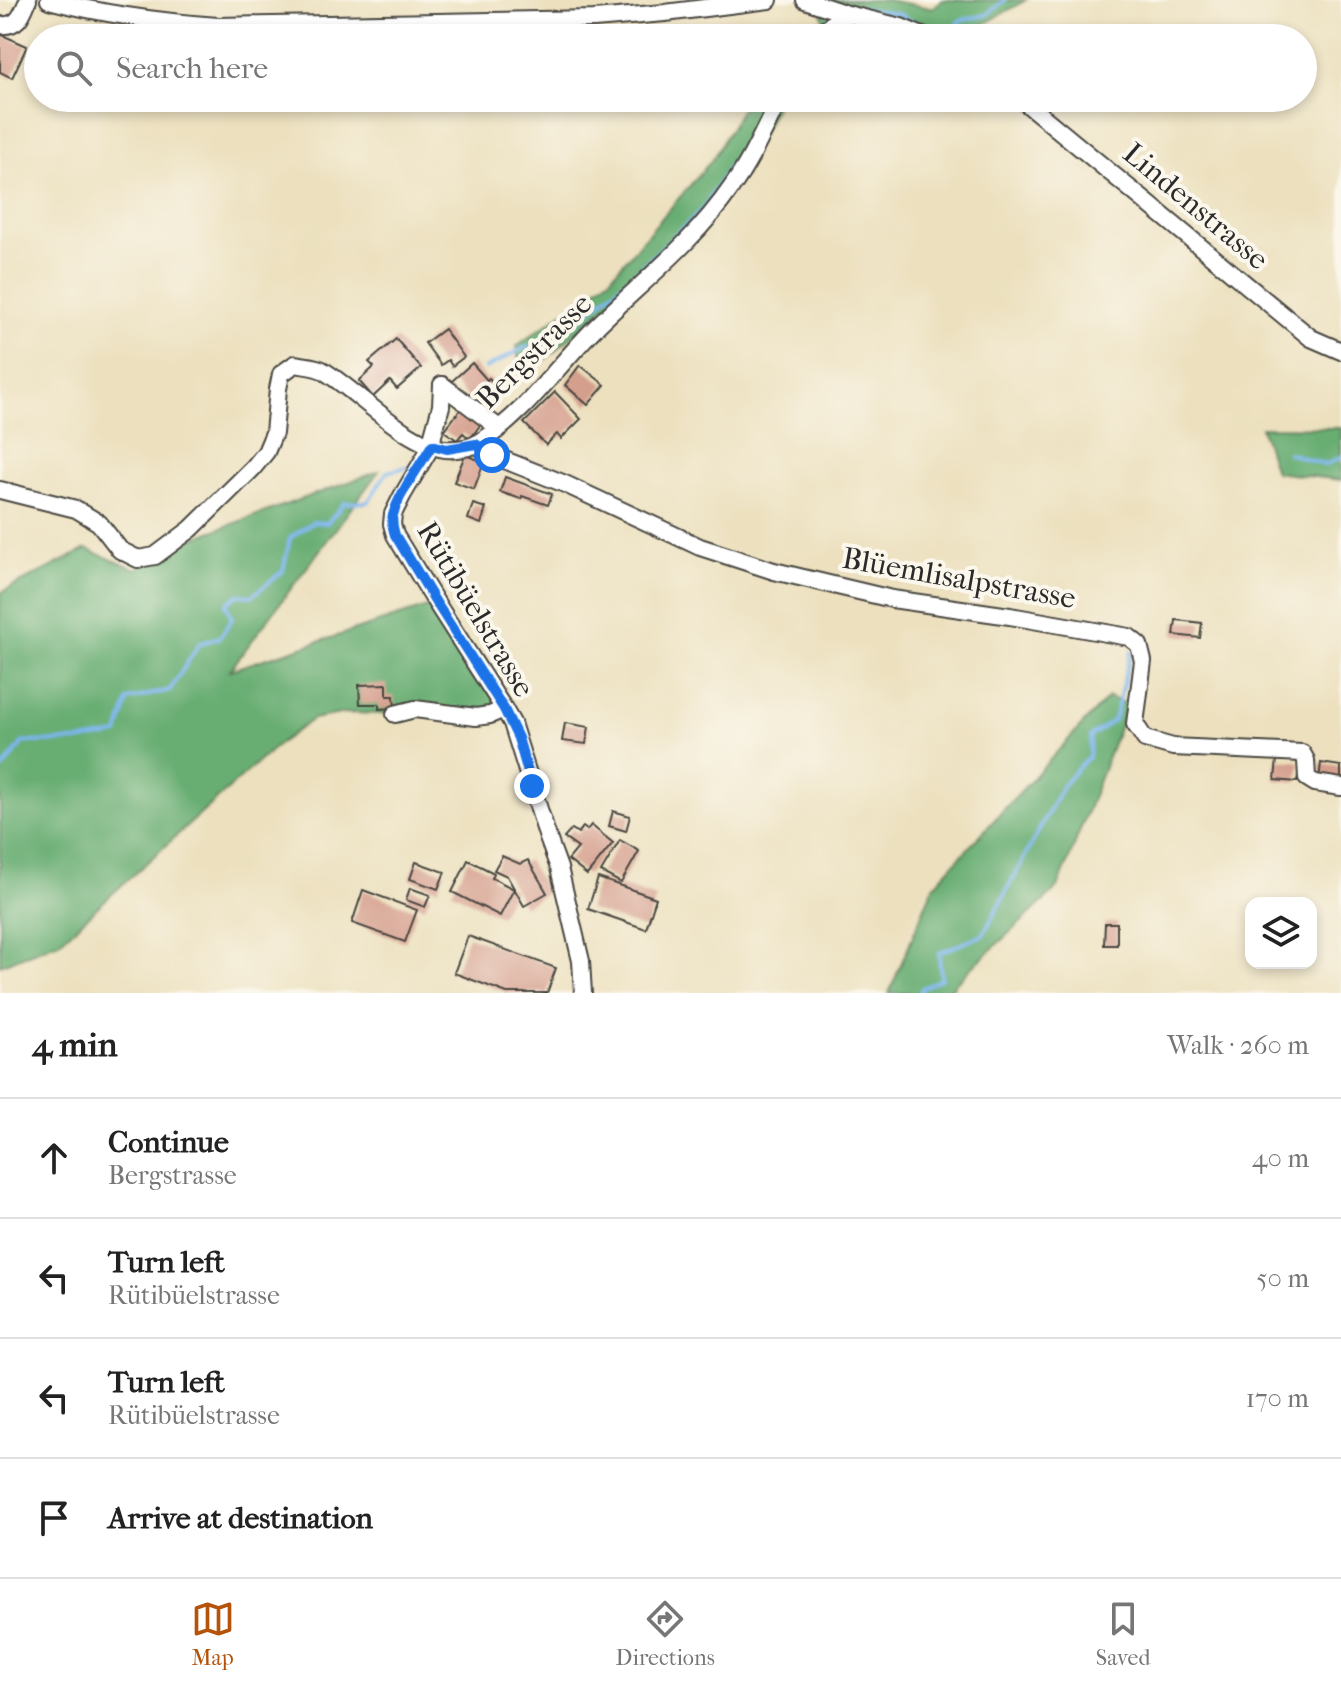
<!DOCTYPE html>
<html lang="en">
<head>
<meta charset="utf-8">
<style>
	:root { --surface:#fff; --page:#f6f6f6; --text:#222; --muted:#767676; --line:#e0e0e0; --accent:#b45309 }
	body { margin:0; font-family:"IM FELL French Canon",serif; background:var(--page); color:var(--text) }
	.controls { position:absolute; right:24px; bottom:24px; display:grid; overflow:hidden; border-radius:16px; box-shadow:0 4px 12px #0003 }
	.controls button { width:72px; height:72px; display:grid; place-items:center; padding:0; border:0; border-bottom:2px solid var(--line); background:var(--surface); color:var(--text); font:40px sans-serif }
	.stop { position:absolute; width:24px; height:24px; margin:-18px; border:6px solid #1a73e8; border-radius:50%; background:#fff }
	.stop.end { background:#1a73e8; border-color:#fff; box-shadow:0 2px 8px #0008 }
	.list { margin:0; padding:0; list-style:none }
	h2 { display:flex; justify-content:space-between; align-items:center; height:104px; margin:0; padding:0 32px; font-size:34px }
	h2 small { font-size:26px; font-weight:400; color:var(--muted) }
	.list li { display:grid; grid-template-columns:52px 1fr auto; gap:24px; align-items:center; box-sizing:border-box; height:120px; padding:0 32px; border-top:2px solid var(--line) }
	.list b { display:block; font-size:30px; white-space:nowrap }
	.list p { margin:0; font-size:26px; white-space:nowrap; color:var(--muted) }
	.list em { font-size:26px; font-style:normal; color:var(--muted) }
	.icon { flex:none; width:44px; height:44px; fill:none; stroke:currentColor; stroke-width:2; stroke-linecap:round; stroke-linejoin:round }
	.map { position:relative; flex:none; width:1341px; height:993px; overflow:hidden }
	.search { position:absolute; background:var(--surface); box-shadow:0 4px 12px #0003; left:24px; right:24px; top:24px; height:88px; display:flex; align-items:center; gap:20px; box-sizing:border-box; padding:0 28px; border-radius:44px; color:var(--muted); font-size:30px }
	.sheet { height:584px; background:var(--surface) }
	nav { display:flex; justify-content:space-around; align-items:center; box-sizing:border-box; height:112px; border-top:2px solid var(--line); background:var(--surface); font-size:22px; color:var(--muted) }
	nav a { display:grid; justify-items:center; gap:4px }
	nav .on { color:var(--accent) }
	.map>svg:first-child { display:block }
	.forest { fill:#68ad72; stroke:#4a6c4e; stroke-width:2 }
	.lines { fill:none; stroke-linecap:round; stroke-linejoin:round }
	.stream { stroke:#7db6ed; stroke-width:4 }
	.building { fill:#d59f8d }
	.minor-casing { stroke:#484641; stroke-width:20 }
	.minor { stroke:#fff; stroke-width:16 }
	.route { stroke:#1a73e8; stroke-width:10 }
	.labels { text-anchor:middle; stroke-width:8; stroke-linejoin:round; paint-order:stroke }
	.street-label { font-size:30px; fill:#2b2b2b; stroke:#fbf7ec }
</style>
</head>
<body>
<div class="map">
<svg width="1341" height="993" viewBox="0 0 1341 993">
	<rect width="100%" height="100%" fill="#fbf7ec"/>
	<filter id="ink" filterUnits="userSpaceOnUse"><feTurbulence type="fractalNoise" baseFrequency=".0125" numOctaves="2"/><feDisplacementMap in="SourceGraphic" scale="16" xChannelSelector="R" yChannelSelector="G"/><feConvolveMatrix kernelMatrix="1 2 1 2 8 2 1 2 1" color-interpolation-filters="sRGB"/></filter>
	<filter id="wash" filterUnits="userSpaceOnUse"><feTurbulence type="fractalNoise" baseFrequency=".006" numOctaves="4" result="noise"/><feDisplacementMap in="SourceGraphic" scale="32" xChannelSelector="R" yChannelSelector="G"/><feGaussianBlur stdDeviation="1.8" result="paint"/><feColorMatrix in="noise" values="0 0 0 0 0 0 0 0 0 0 0 0 0 0 0 0 0 1.4 0 .05"/><feComposite in="paint" operator="in"/></filter>
	<g filter="url(#wash)">
		<rect width="100%" height="100%" fill="#ece0be"/>
		<!-- forest -->
		<g class="forest">
			<path d="M819,0H886L931,8L943,0H1026L960,38H876L824,22Z"/>
			<path d="M748,98H780L751,155L689,233L521,381L517,346L610,278L712,160Z"/>
			<path d="M1261,427L1341,428V480L1275,472Z"/>
			<path d="M379,471L230,670L437,604L504,709L395,714L346,713L313,719L277,745L59,942L0,965V593L86,549L136,569L180,543Z"/>
			<path d="M1108,697L1128,704L1058,888L955,983L950,993H889L934,885Z"/>
		</g>
		<g class="lines">
			<!-- stream -->
			<g class="stream">
				<path d="M853,7L898,14L944,38"/>
				<path d="M946,38L955,35L959,21L986,15L1005,0"/>
				<path d="M486,368L524,348L555,340L634,274L703,209L753,128L768,98"/>
				<path d="M1288,453L1325,465L1341,457"/>
				<path d="M0,772L23,742L76,741L118,734L128,700L170,690L199,644L220,637L232,619L226,604L238,595L252,596L283,571L290,538L313,522L327,523L344,503L368,502L387,472L407,467"/>
				<path d="M920,993L922,988L941,979L939,953L983,935L1063,785L1089,756L1091,736L1114,720L1131,652"/>
			</g>
		</g>
		<g id="blocks">
			<!-- building -->
			<g class="building">
				<path d="M0,34L27,46L12,78L0,72Z"/>
				<path d="M444,329L464,357L452,366L448,360L441,365L425,343Z"/>
				<path d="M396,339L421,368L397,389L390,381L373,397L359,381L374,367L369,362Z"/>
				<path d="M472,363L487,380L489,378L499,389L481,405L474,397L470,401L452,381Z"/>
				<path d="M580,365L605,385L588,405L565,385Z"/>
				<path d="M555,392L581,419L561,439L557,434L546,445L524,423Z"/>
				<path d="M463,406L483,421L470,439L463,433L457,440L444,431Z"/>
				<path d="M465,455L484,462L474,489L454,482Z"/>
				<path d="M505,477L552,494L548,505L522,496L521,499L500,492Z"/>
				<path d="M473,504L486,508L481,524L468,519Z"/>
				<path d="M1176,620L1202,623L1200,638L1174,635Z"/>
				<path d="M387,684V696H394L395,708L379,709V704H360L359,685Z"/>
				<path d="M565,723L589,727L586,744L562,741Z"/>
				<path d="M1277,759L1300,762L1297,782L1275,780Z"/>
				<path d="M1321,763L1341,766V783L1319,780Z"/>
				<path d="M613,811L630,816L626,831L609,826Z"/>
				<path d="M591,825L613,843L587,875L568,860L578,848L564,838L572,829L578,833L583,827L587,830Z"/>
				<path d="M620,840L639,851L621,883L601,872Z"/>
				<path d="M502,856L520,864L528,860L547,893L524,906L507,876L494,870Z"/>
				<path d="M468,860L494,873L492,878L514,889L500,916L452,892Z"/>
				<path d="M416,862L445,872L438,889L410,879Z"/>
				<path d="M598,878L656,898L646,929L588,909Z"/>
				<path d="M410,888L430,895L425,907L406,900Z"/>
				<path d="M363,890L417,910L405,942L352,923Z"/>
				<path d="M1105,923H1117V945H1104Z"/>
				<path d="M468,936L556,968L547,993H507L454,973Z"/>
			</g>
		</g>
	</g>
	<g filter="url(#ink)">
		<use href="#blocks" fill-opacity="0" stroke="#484641" stroke-width="2"/>
		<g class="lines">
			<defs>
				<g id="minor">
					<path d="M49,0C105,15 161,22 218,26L594,19L665,13L769,0"/>
					<path d="M805,0L847,14L901,27L927,38"/>
					<path d="M0,25C18,27 22,15 28,0"/>
					<path d="M813,37L847,14"/>
					<path d="M1020,98L1311,338L1341,351"/>
					<path d="M442,385L441,406L433,435L432,445L402,496L393,514L392,524L395,535L437,604L504,709L512,723L548,838L559,868L581,961L583,993"/>
					<path d="M442,385L499,428"/>
					<path d="M476,444L492,455L565,484L700,547L774,571L892,599L1010,616L1129,637L1139,645L1143,661L1135,724L1145,739L1173,747L1302,753L1306,760L1307,778L1315,783L1341,787"/>
					<path d="M0,490L76,509L99,523L120,550L138,559L155,556L191,529L253,468L266,452L274,433L278,389L281,374L295,364C304,366 316,366 324,371C358,392 406,444 445,449C456,450 471,448 480,442C528,412 558,364 596,327C642,282 694,242 731,188C751,161 765,128 780,98"/>
					<path d="M395,714L415,709L476,717L490,715L504,709"/>
				</g>
			</defs>
			<!-- minor casing -->
			<use href="#minor" class="minor-casing"/>
			<!-- minor -->
			<use href="#minor" class="minor"/>
		</g>
	</g>
	<g class="lines" filter="url(#ink)">
		<!-- route -->
		<path class="route" d="M492,455L476,444L447,449L432,445C420,466 399,493 393,515C391,522 393,528 395,535L437,604L504,709L518,738L532,786"/>
	</g>
	<g class="labels">
		<!-- street labels -->
		<g class="street-label">
			<text transform="translate(1196 206) rotate(40)" y="10">Lindenstrasse</text>
			<text transform="translate(534 351) rotate(-45)" y="10">Bergstrasse</text>
			<text transform="translate(959 578) rotate(10)" y="10">Blüemlisalpstrasse</text>
			<text transform="translate(476 609) rotate(59)" y="10">Rütibüelstrasse</text>
		</g>
	</g>
</svg>
<div class="controls">
<button><svg class="icon" aria-label="layers" viewBox="0 0 24 24"><path d="M12 4l9 5-9 5-9-5zM3 14l9 5 9-5"/></svg></button>
</div>
<div class="stop" style="left:492px;top:455px"></div>
<div class="stop end" style="left:532px;top:786px"></div>
<div class="search"><svg class="icon" aria-label="search" viewBox="0 0 24 24"><circle cx="10" cy="10" r="6"/><path d="M15 15l6 6"/></svg>Search here</div>
</div>
<section class="sheet">
<h2>4 min<small>Walk · 260 m</small></h2>
<ul class="list">
<li><svg class="icon" aria-label="ahead" viewBox="0 0 24 24"><path d="M12 20V5M6 11l6-6 6 6"/></svg><div><b>Continue</b><p>Bergstrasse</p></div><em>40 m</em></li>
<li><svg class="icon" aria-label="left" viewBox="0 0 24 24"><path d="M17 20v-9H6M10 6l-5 5 5 5"/></svg><div><b>Turn left</b><p>Rütibüelstrasse</p></div><em>50 m</em></li>
<li><svg class="icon" aria-label="left" viewBox="0 0 24 24"><path d="M17 20v-9H6M10 6l-5 5 5 5"/></svg><div><b>Turn left</b><p>Rütibüelstrasse</p></div><em>170 m</em></li>
<li><svg class="icon" aria-label="arrive" viewBox="0 0 24 24"><path d="M6 21V4h12l-3 4 3 4H6"/></svg><div><b>Arrive at destination</b></div></li>
</ul>
</section>
<nav>
<a class="on"><svg class="icon" aria-label="map" viewBox="0 0 24 24"><path d="M3 6l6-2 6 2 6-2v14l-6 2-6-2-6 2zM9 4v14M15 6v14"/></svg>Map</a>
<a><svg class="icon" aria-label="directions" viewBox="0 0 24 24"><path d="M12 3l9 9-9 9-9-9zM9 14v-3h6M13 9l2 2-2 2"/></svg>Directions</a>
<a><svg class="icon" aria-label="saved" viewBox="0 0 24 24"><path d="M7 4h10v16l-5-4-5 4z"/></svg>Saved</a>
</nav>
</body>
</html>
